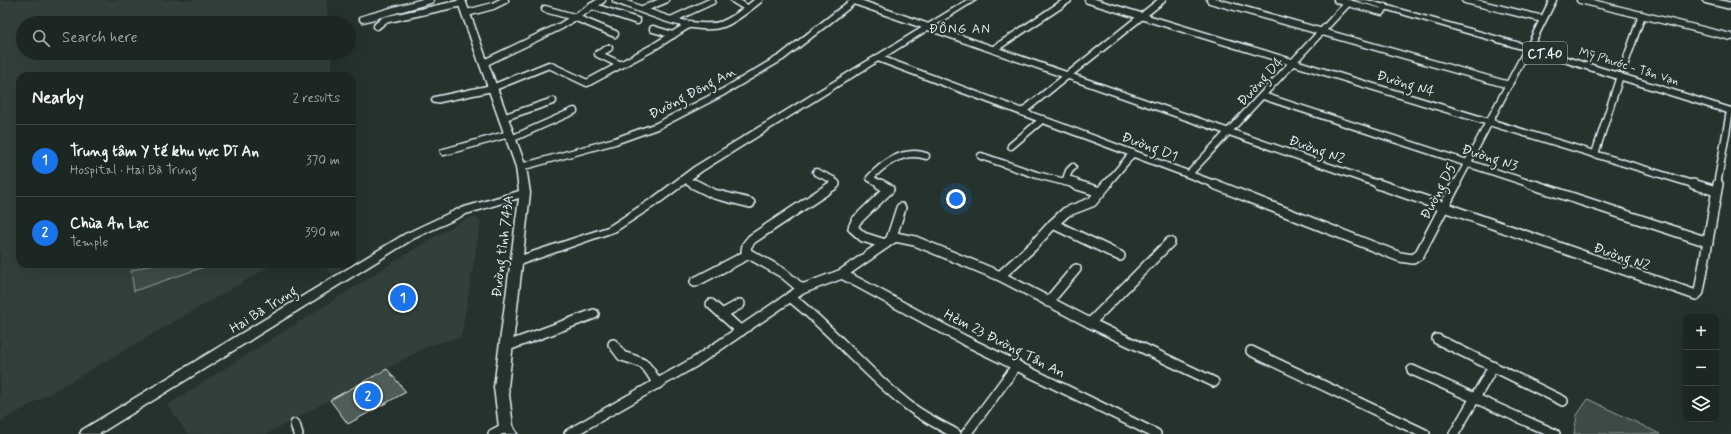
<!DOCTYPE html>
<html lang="en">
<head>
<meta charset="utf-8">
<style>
	:root { --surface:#1c2622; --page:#29322f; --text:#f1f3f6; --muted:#a0a5a5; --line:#3a4340; --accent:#1a73e8 }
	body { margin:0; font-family:Mynerve,sans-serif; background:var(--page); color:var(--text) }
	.controls { position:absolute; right:12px; bottom:12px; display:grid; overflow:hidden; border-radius:8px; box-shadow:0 4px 16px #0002 }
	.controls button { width:36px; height:36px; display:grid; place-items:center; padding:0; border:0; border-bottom:1px solid var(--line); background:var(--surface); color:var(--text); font:20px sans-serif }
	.you { position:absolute; left:956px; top:199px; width:14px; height:14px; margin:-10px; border:3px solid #fff; border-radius:50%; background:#1a73e8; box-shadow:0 0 0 6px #1a73e833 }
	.badge { display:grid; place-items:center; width:26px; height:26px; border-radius:50%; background:var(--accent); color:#fff; font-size:13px; font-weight:700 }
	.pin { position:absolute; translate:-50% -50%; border:2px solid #fff; box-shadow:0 1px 4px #0006 }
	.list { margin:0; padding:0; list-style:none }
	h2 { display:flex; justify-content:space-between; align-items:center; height:52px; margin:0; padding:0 16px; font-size:17px }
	h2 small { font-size:13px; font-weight:400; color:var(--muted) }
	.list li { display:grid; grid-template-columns:26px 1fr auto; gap:12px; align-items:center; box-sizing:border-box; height:72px; padding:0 16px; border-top:1px solid var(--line) }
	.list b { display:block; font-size:15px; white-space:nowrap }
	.list p { margin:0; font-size:13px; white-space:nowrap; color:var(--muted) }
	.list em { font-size:13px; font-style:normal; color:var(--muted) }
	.icon { flex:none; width:22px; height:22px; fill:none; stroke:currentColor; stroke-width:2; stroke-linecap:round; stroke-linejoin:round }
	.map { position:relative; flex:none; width:1731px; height:434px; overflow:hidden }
	.search { position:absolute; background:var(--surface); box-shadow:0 4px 16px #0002; left:16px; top:16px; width:340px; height:44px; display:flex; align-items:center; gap:10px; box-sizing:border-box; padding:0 14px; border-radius:22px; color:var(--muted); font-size:15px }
	.panel { position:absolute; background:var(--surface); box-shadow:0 4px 16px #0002; left:16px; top:72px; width:340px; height:196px; border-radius:12px }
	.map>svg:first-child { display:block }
	.built { fill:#333f3a }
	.green { fill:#3e4b47; stroke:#939ea0 }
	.building { fill:#505c59; stroke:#e8f1f8 }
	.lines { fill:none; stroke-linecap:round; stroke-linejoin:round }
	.street-far1-casing { stroke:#e8f1f8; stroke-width:9 }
	.street-casing { stroke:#e8f1f8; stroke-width:12 }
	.secondary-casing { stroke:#e8f1f8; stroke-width:3 }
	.primary-casing { stroke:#e8f1f8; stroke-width:3 }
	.street-far1 { stroke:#26332d; stroke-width:6 }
	.street { stroke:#26332d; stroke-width:9 }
	.secondary { fill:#26332d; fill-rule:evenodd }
	.primary { fill:#26332d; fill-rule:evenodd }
	.labels { text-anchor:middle; stroke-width:4; stroke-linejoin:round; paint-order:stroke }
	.far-street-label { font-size:12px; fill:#e8f1f8; stroke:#26332d }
	.far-neighbourhood-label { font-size:13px; letter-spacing:1px; fill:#e8f1f8; stroke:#26332d }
	.shield { fill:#26332d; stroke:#aeb8bb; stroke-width:1 }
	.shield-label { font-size:13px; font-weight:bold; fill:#e8f1f8 }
	.street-label { font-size:14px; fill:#e8f1f8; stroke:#26332d }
</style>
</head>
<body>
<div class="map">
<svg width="1731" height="434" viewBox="0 0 1731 434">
	<rect width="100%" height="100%" fill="#26332d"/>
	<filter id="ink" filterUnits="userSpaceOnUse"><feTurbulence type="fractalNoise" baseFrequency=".025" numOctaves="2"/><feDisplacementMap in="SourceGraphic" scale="8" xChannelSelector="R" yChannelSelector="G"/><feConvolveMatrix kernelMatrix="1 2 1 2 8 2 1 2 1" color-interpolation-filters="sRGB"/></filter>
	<g filter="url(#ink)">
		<!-- built -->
		<g class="built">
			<path d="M0,0H331L326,1L329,23H23V53H332V76H20V264H274L0,422Z"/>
			<path d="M473,217L481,220L461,337L430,345L267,434H188L167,405L426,242L462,221Z"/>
			<path d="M321,264H348L332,274Z"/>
		</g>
		<!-- green -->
		<g class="green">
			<path d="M152,264H213L134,291L131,271Z"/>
			<path d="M1588,399L1660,434H1574L1577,415Z"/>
		</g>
		<!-- building -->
		<path class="building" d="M387,369L406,392L348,424L330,400Z"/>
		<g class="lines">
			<defs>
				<g id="street-far1">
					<path d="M616,0C645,10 693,34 723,24C736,19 748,8 759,0"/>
					<path d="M734,0L747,8"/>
					<path d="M1088,0L1696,185"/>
					<path d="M1210,0L1509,85"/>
					<path d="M1337,0L1382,12L1385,7"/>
					<path d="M1465,0L1543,19"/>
					<path d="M1580,0L1731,37"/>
					<path d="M1706,0L1731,6"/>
					<path d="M854,1L1381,185"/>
					<path d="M495,5L505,0"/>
					<path d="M592,6L637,21"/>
					<path d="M545,9L574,17L615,34"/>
					<path d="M643,9L665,0"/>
					<path d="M467,13L493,6"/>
					<path d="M363,19L430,0"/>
					<path d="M673,19L712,1"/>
					<path d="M377,26L384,20L462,3"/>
					<path d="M653,29L673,35"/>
					<path d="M1532,42L1553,0"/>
					<path d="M609,48L598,54L621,65"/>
					<path d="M994,49L1068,0"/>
					<path d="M878,58L1217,185"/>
					<path d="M484,63L561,26L602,0"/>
					<path d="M1623,69L1642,15"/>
					<path d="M1263,96L1534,185"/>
					<path d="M435,100L492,88L549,65L587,83L652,48L690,24"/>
					<path d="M1022,112L1162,0"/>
					<path d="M502,118L553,101"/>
					<path d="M511,139L574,111"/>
					<path d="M1011,146L1043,119"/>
					<path d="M444,152L509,134"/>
					<path d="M1595,154L1620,76"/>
					<path d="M981,156L1037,175L1077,185"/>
					<path d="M521,167L615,141L657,126L723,92L782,57L855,0"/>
					<path d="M1073,167L1069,171L1066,179L1074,181"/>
					<path d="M816,172L833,180L835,184L834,185"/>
					<path d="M1189,174L1348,3"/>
					<path d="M684,179L696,185"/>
					<path d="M882,185L870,178C885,162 904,149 926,156"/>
					<path d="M1106,185L1133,153"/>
					<path d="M1456,185L1528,48"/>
					<path d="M1717,185L1730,111"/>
				</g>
				<g id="street">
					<path d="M694,184L714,194L750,203"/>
					<path d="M880,184L889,189L856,221L853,228L863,237L885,244"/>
					<path d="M1074,184L1100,192"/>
					<path d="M1214,184L1400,257L1413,259L1419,255L1456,184"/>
					<path d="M1378,184L1696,295L1699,292L1718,184"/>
					<path d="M1531,184L1708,242"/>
					<path d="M1693,184L1716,191"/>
					<path d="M1053,224L1066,212L1092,202L1107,184"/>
					<path d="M891,239L901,208"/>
					<path d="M842,274L964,340L1156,434"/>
					<path d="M1000,276L1032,247L1053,224L1120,256"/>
					<path d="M695,282L749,254"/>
					<path d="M802,289L842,274L895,237L915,241L1000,276L1090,323L1170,242"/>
					<path d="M790,297C833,330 866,373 909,406C923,417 940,425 956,434"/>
					<path d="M1048,302L1076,269"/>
					<path d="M711,304L741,331"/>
					<path d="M722,314L740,304"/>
					<path d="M1090,323L1214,382"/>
					<path d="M1437,339L1563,401"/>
					<path d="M613,344L622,356C648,364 644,362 658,384"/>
					<path d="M505,347L594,314"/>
					<path d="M1251,351L1425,434"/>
					<path d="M1412,370L1555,434"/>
					<path d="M295,424L298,434"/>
					<path d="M493,434L506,427"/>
					<path d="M569,434L695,362L802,289L783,273L749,254L746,251L747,245L752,239L835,184"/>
					<path d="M966,434L1017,365"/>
					<path d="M1454,434L1493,367"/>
				</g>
				<path id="secondary" d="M457,0H465L526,167L530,193L523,255L608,227L654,197L694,167L967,0H976L702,171L662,201L616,231L522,264L508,387L513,426L517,434H503L499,427L494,387L519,198L466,214L413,239L99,434H80L82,430L405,234L458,209L519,191L516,167Z"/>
				<path id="primary" d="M1354,0H1367L1531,46L1731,108V114L1525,50Z"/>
			</defs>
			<!-- street-far1 casing -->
			<use href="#street-far1" class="street-far1-casing"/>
			<!-- street casing -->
			<use href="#street" class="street-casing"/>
			<!-- secondary casing -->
			<use href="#secondary" class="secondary-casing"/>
			<!-- primary casing -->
			<use href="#primary" class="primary-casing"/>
			<!-- street-far1 -->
			<use href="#street-far1" class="street-far1"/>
			<!-- street -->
			<use href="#street" class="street"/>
			<!-- secondary -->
			<use href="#secondary" class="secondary"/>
			<!-- primary -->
			<use href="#primary" class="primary"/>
		</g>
	</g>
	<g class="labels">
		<!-- far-street labels -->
		<g class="far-street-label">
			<text transform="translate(1629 66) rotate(17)" y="4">Mỹ Phước - Tân Vạn</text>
		</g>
		<!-- far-neighbourhood labels -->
		<g class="far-neighbourhood-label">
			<text x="960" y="33">ĐÔNG AN</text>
		</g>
		<!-- shield labels -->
		<rect class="shield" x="1523" y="42" width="44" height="22" rx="3"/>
		<g class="shield-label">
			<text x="1545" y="58">CT.40</text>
		</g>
		<!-- street labels -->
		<g class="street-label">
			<text transform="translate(1260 81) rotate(-47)" y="5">Đường D4</text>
			<text transform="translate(1406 83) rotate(17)" y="5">Đường N4</text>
			<text transform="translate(692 92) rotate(-28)" y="5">Đường Đông An</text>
			<text transform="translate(1150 146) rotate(21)" y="5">Đường D1</text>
			<text transform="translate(1317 149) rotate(20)" y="5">Đường N2</text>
			<text transform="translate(1490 157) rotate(18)" y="5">Đường N3</text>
			<text transform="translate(1438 191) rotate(-62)" y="5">Đường D5</text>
			<text transform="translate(502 246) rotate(-83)" y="5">Đường tỉnh 743A</text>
			<text transform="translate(1622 256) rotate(19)" y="5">Đường N2</text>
			<text transform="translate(263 309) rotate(-32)" y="5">Hai Bà Trưng</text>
			<text transform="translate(1005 343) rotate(27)" y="5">Hẻm 23 Đường Tân An</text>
		</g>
	</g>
</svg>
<div class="controls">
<button>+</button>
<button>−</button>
<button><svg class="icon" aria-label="layers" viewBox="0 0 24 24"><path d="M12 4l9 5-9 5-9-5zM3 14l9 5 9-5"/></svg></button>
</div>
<div class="you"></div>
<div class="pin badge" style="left:403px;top:298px">1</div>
<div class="pin badge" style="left:368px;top:396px">2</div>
<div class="search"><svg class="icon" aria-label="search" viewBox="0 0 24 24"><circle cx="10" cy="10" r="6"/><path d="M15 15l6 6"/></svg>Search here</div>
<section class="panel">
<h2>Nearby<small>2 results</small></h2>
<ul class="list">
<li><span class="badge">1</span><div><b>Trung tâm Y tế khu vực Dĩ An</b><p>Hospital · Hai Bà Trưng</p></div><em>370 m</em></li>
<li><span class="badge">2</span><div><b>Chùa An Lạc</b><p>Temple</p></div><em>390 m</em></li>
</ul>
</section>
</div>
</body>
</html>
